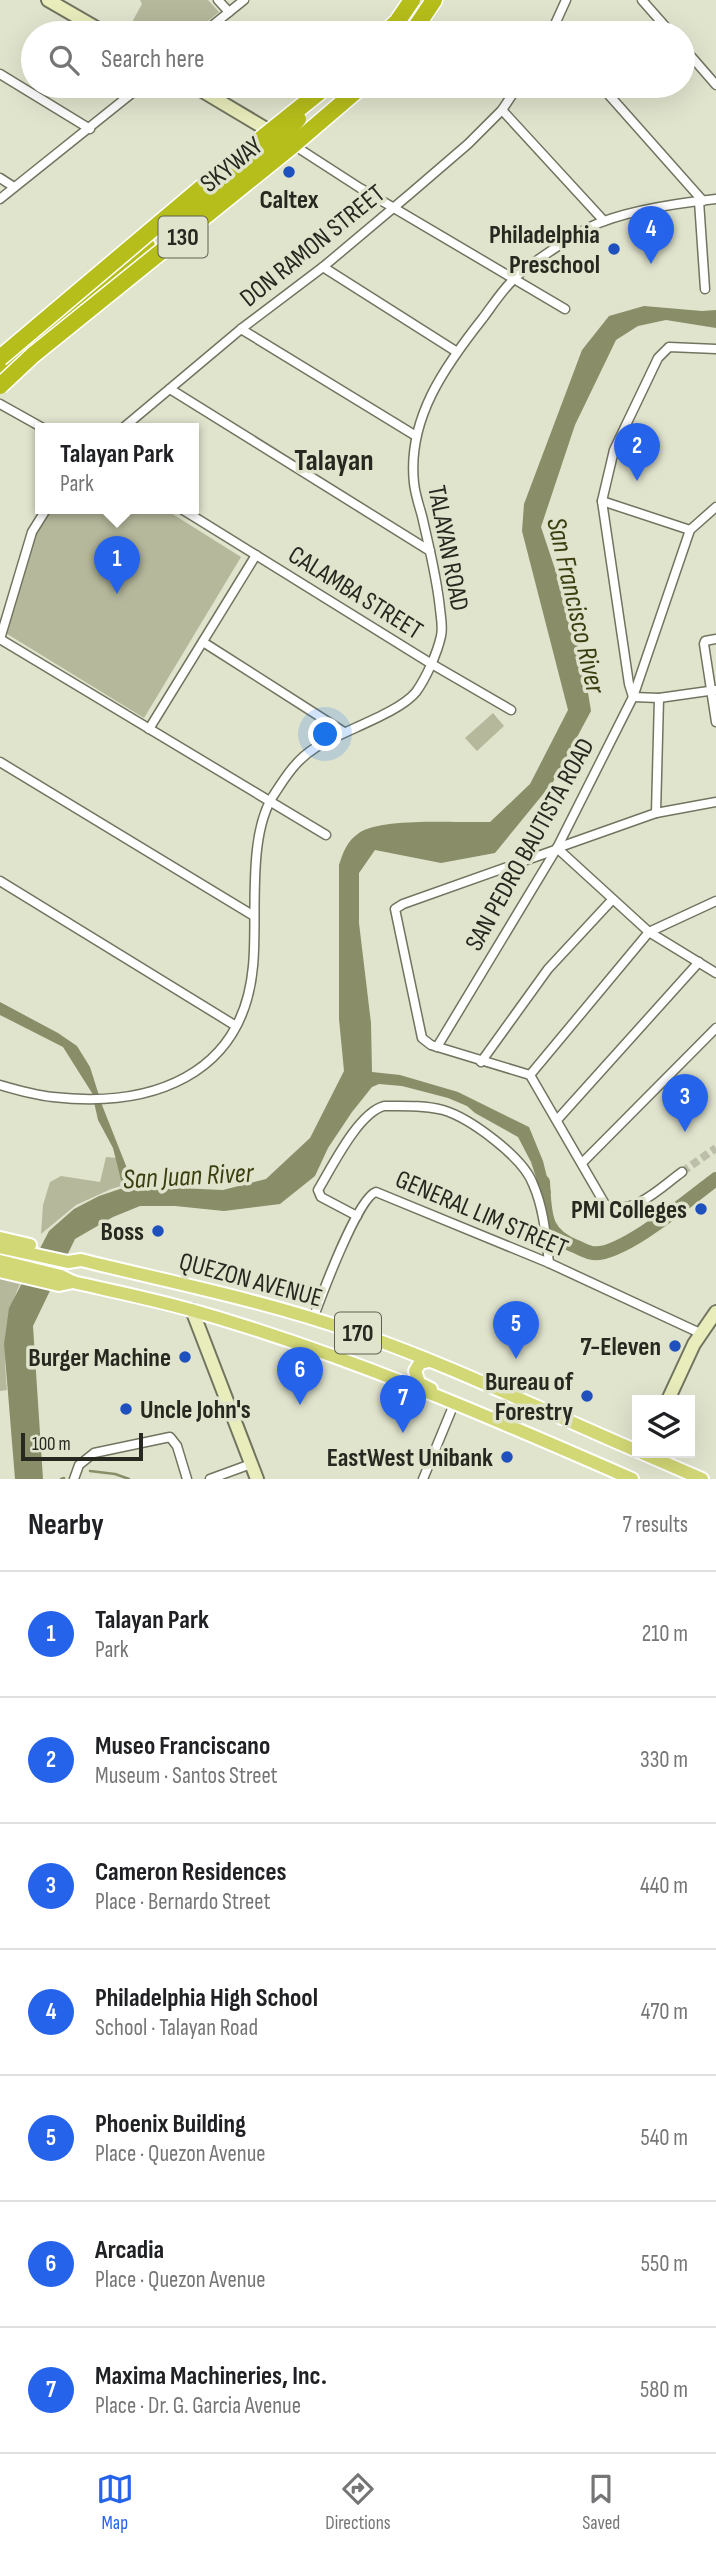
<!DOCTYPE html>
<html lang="en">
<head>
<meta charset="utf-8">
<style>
	:root { --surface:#fff; --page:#f6f6f6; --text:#202124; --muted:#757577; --line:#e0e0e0; --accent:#2563eb }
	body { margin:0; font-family:"Sofia Sans Condensed",sans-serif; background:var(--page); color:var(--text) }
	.controls { position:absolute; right:21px; bottom:21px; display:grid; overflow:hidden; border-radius:0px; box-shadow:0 7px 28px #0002 }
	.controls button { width:63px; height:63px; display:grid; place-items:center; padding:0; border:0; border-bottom:2px solid var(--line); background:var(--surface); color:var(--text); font:35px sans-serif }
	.scale { position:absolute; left:21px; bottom:18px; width:122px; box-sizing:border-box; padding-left:7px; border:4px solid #27281f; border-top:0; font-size:19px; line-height:24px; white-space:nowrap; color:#27281f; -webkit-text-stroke:5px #e1e4cd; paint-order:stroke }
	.you { position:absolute; left:326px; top:735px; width:24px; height:24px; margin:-18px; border:5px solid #fff; border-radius:50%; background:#1a73e8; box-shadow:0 0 0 10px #1a73e833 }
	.badge { display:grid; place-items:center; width:46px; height:46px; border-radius:50%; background:var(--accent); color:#fff; font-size:23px; font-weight:700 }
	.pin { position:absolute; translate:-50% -58px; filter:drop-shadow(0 2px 4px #0008) }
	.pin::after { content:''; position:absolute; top:37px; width:24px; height:21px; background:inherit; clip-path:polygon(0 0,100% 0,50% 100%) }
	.popup { position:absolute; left:35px; top:423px; width:164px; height:91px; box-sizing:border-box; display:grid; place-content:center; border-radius:0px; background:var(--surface); filter:drop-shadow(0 2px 5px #0005); font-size:23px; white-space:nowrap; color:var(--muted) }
	.popup b { font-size:26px; color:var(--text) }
	.popup::after { content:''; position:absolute; left:50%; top:100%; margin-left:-14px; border:14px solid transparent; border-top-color:var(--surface) }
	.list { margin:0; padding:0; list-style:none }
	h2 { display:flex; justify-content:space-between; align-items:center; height:91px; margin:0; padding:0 28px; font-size:30px }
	h2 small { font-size:23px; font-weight:400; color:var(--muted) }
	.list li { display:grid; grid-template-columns:46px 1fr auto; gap:21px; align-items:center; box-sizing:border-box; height:126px; padding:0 28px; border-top:2px solid var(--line) }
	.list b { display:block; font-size:26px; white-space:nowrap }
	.list p { margin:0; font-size:23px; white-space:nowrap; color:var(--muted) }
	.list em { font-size:23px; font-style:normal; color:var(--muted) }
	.icon { flex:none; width:38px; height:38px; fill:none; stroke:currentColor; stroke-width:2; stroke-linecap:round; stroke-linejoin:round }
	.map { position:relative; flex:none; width:716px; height:1479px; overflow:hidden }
	.search { position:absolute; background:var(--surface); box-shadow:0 7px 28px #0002; left:21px; right:21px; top:21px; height:77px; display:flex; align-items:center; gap:18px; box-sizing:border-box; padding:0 24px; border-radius:38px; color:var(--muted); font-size:26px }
	.sheet { height:973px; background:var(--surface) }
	nav { display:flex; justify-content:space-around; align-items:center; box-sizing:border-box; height:98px; border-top:2px solid var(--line); background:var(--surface); font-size:19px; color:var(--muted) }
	nav a { display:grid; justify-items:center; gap:4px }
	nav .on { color:var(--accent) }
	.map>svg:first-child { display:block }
	.green { fill:#b5b89b }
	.water { fill:#898d68 }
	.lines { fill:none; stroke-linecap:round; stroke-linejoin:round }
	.stream { stroke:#898d68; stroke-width:2.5 }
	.river { stroke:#898d68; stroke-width:14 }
	.street-tunnel { stroke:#bcbeaa; stroke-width:8; stroke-dasharray:8 4; stroke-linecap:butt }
	.street-casing { stroke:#71745f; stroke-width:11 }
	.secondary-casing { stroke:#71745f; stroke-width:16 }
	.primary-casing { stroke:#fff; stroke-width:16 }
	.highway-casing { stroke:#fff; stroke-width:19 }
	.street { stroke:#fff; stroke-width:8 }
	.secondary { stroke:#e9ecbb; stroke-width:12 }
	.primary { stroke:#d3d876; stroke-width:12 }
	.highway { stroke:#b6be1b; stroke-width:16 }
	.highway-bridge-casing { stroke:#fff; stroke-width:19; stroke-linecap:butt }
	.highway-bridge { stroke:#b6be1b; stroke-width:16 }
	.poi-dot { fill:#1f51be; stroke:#e1e4cd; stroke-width:2.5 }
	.labels { text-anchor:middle; stroke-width:7; stroke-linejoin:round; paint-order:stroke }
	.shield { fill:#e1e4cd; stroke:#5f6053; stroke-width:2 }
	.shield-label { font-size:24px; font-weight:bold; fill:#27281f }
	.street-label { font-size:26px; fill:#27281f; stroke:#e1e4cd }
	.poi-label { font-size:26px; font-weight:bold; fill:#27281f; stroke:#e1e4cd; text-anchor:end }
	.water-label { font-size:28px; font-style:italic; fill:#3b3e0f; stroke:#e1e4cd }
	.quarter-label { font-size:30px; font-weight:bold; fill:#27281f; stroke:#e1e4cd }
</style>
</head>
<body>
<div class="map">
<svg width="716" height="1479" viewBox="0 0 716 1479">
	<rect width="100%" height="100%" fill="#e1e4cd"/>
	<!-- green -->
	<g class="green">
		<path d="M140,0H208L219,12L193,33H126L142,4Z"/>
		<path d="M52,508H163L241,557L144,718L4,632L34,537Z"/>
		<path d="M493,713L504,726L477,751L465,738Z"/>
		<path d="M106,1157L118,1158L128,1184L111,1189L76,1205L41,1234L43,1205L50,1182L61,1176L100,1182Z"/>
		<path d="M0,1279L20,1284C2,1324 4,1348 7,1390L0,1391Z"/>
	</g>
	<!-- water -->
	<path class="water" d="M644,306L702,311L716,310V328L666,320L638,326L616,340L575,425L541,527L567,605L585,674L591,711L553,782L495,853L441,863L375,850L359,873V923L371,1023L372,1072L400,1075L458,1092L529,1127L543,1161L551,1193L543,1199L531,1162L518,1137L475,1113L467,1106L448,1098L402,1086L379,1084L372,1087L352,1112L328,1148L315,1176L280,1204L224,1211L175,1206H140L113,1217L75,1239L33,1326L43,1479H15L4,1344L9,1308L49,1231L74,1209L99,1196L123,1188L113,1148L98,1120L92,1093L63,1047L0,1015V1002L58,1033L77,1046L90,1067L102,1105L134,1186L223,1190L266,1179L310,1138L344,1071L339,1019V865C343,852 347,841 359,833C381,817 459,823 490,822L530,784L568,710L522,531L524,504L582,350L609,316Z"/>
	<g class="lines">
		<!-- stream -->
		<g class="stream">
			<path d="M90,1471L115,1474L129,1479"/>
			<path d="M61,1479L64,1478"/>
		</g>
		<!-- river -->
		<path class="river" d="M543,1182C545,1214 543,1235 577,1247C581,1249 587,1252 592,1253C620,1258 692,1197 716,1179"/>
		<!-- street-tunnel -->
		<path class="street-tunnel" d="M682,1172L716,1148"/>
		<defs>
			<g id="street">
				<path d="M218,0L229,12"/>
				<path d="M642,0L671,33"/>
				<path d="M203,33L244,0"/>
				<path d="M551,33L566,0"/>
				<path d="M683,47L716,85"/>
				<path d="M0,74L90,129"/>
				<path d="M601,86L703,201"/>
				<path d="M502,110L604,221"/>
				<path d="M295,146L360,188L565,309"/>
				<path d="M0,178L14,187"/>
				<path d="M0,199L141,86"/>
				<path d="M699,201L705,289"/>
				<path d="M323,267L457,352"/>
				<path d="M241,329L416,436"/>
				<path d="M716,349L669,347L658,358L614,450L602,501L629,684L633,697L659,698L716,690"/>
				<path d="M170,389L430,551"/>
				<path d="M0,404L43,428"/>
				<path d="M123,428L241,329L323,267L411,193L468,144L502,110L518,86"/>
				<path d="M602,501L690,530"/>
				<path d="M180,508L430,663L511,710"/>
				<path d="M0,639L326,835"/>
				<path d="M0,639L32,532L47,508"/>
				<path d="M716,639L705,641L704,644L716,722"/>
				<path d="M203,642L344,732"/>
				<path d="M149,729L256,555"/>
				<path d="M0,762L254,916"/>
				<path d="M656,813L659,698"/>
				<path d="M557,848L649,932L716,973"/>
				<path d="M557,848L656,813L716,802"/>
				<path d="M555,850L403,904L395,909L422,1038L431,1045L530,1075L606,1206C634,1216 661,1187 682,1172"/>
				<path d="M0,881L236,1026"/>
				<path d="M437,1047L557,848L633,697L690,530L716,507"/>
				<path d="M481,1062L548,969L612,900"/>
				<path d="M530,1075L649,932L716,901"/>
				<path d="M0,1085C17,1090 35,1095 53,1097C150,1108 243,1077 253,966C258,917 246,834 275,793C286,776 297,759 315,748C341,731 398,714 416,692C426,678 437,654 441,636C443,628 441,618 440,609C437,578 429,547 422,516C419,505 415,494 414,483C407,419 445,366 483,318C492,306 501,292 512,281C526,266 572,236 590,227C623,211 679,203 716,199"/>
				<path d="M557,1120L699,962"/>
				<path d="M582,1163L716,1028"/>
				<path d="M357,1216L321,1197L318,1190C332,1167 358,1113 384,1106C403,1106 424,1105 443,1110C470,1118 523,1157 533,1184C544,1209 546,1237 549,1263"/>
				<path d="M313,1319C321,1297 358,1197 376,1192L549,1263L702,1334"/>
				<path d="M74,1479L79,1465L94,1453L170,1437L177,1446L187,1479"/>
				<path d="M210,1479L251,1464"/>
				<path d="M423,1479L454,1404"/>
			</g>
			<g id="secondary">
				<path d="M48,0L105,33"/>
				<path d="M194,86L278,136"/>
				<path d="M192,1310L257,1479"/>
				<path d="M668,1400L694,1344L716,1312"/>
			</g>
			<g id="primary">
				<path d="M0,1238L30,1245"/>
				<path d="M0,1247L68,1262L81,1260C170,1282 261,1300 348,1330C447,1363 541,1410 637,1451"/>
				<path d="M0,1261L61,1276L73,1282C112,1291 152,1299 191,1310C343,1353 488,1416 632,1479"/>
				<path d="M0,1271L59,1285L73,1282"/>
				<path d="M429,1361L420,1363L415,1371L419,1383L431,1389"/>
				<path d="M642,1453L702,1479"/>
			</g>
			<g id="highway">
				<path d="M412,33L434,0"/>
				<path d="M0,369L147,246"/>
			</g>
		</defs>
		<!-- street casing -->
		<use href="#street" class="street-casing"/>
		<!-- secondary casing -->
		<use href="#secondary" class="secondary-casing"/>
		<!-- primary casing -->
		<use href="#primary" class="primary-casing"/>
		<!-- highway casing -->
		<use href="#highway" class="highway-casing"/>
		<!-- street -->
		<use href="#street" class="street"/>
		<!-- secondary -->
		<use href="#secondary" class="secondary"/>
		<!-- primary -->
		<use href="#primary" class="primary"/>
		<!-- highway -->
		<use href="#highway" class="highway"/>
		<defs>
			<g id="highway-bridge">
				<path d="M385,33L397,22L412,0"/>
				<path d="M182,217L277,143L298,119"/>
				<path d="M0,358L226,167L327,86"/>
				<path d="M0,386L33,355L292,146L362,86"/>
			</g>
		</defs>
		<!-- highway-bridge casing -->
		<use href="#highway-bridge" class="highway-bridge-casing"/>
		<!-- highway-bridge -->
		<use href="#highway-bridge" class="highway-bridge"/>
	</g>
	<!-- markers -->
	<g class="poi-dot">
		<circle cx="289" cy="172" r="7"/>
		<circle cx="614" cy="249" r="7"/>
		<circle cx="701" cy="1209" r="7"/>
		<circle cx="158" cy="1231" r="7"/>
		<circle cx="675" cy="1346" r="7"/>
		<circle cx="185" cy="1357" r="7"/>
		<circle cx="587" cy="1396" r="7"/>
		<circle cx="126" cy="1409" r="7"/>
		<circle cx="507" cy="1457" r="7"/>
	</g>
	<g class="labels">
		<!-- shield labels -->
		<g class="shield">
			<rect x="158.5" y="216.5" width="49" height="41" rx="5"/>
			<rect x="335" y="1312.5" width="46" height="41" rx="5"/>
		</g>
		<g class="shield-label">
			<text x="183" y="245">130</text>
			<text x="358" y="1341">170</text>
		</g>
		<!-- street labels -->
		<g class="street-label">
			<text transform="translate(231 164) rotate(-39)" y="9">SKYWAY</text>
			<text transform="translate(312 245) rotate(-39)" y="9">DON RAMON STREET</text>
			<text transform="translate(449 548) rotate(79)" y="9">TALAYAN ROAD</text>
			<text transform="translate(356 592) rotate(32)" y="9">CALAMBA STREET</text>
			<text transform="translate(529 844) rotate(-61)" y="9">SAN PEDRO BAUTISTA ROAD</text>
			<text transform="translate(482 1213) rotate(23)" y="9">GENERAL LIM STREET</text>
			<text transform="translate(251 1279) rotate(15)" y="9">QUEZON AVENUE</text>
		</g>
		<!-- poi labels -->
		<g class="poi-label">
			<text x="289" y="208" text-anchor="middle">Caltex</text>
			<text x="600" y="243">Philadelphia<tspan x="600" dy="30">Preschool</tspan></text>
			<text x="687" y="1218">PMI Colleges</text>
			<text x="144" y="1240">Boss</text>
			<text x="661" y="1355">7-Eleven</text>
			<text x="171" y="1366">Burger Machine</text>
			<text x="573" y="1390">Bureau of<tspan x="573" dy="30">Forestry</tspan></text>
			<text x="140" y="1418" text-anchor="start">Uncle John's</text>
			<text x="493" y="1466">EastWest Unibank</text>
		</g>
		<!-- water labels -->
		<g class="water-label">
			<text transform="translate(577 605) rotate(77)" y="10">San Francisco River</text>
			<text transform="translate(188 1175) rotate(-3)" y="10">San Juan River</text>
		</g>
		<!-- quarter labels -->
		<g class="quarter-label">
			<text x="334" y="470">Talayan</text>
		</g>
	</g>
</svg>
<div class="controls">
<button><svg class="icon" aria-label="layers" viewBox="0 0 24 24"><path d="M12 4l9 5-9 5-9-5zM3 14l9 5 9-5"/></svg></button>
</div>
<div class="scale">100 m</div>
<div class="you"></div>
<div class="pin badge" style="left:117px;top:594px">1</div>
<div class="popup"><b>Talayan Park</b>Park</div>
<div class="pin badge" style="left:637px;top:481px">2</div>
<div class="pin badge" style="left:685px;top:1132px">3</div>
<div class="pin badge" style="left:651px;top:264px">4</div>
<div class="pin badge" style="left:516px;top:1359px">5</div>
<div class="pin badge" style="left:300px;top:1405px">6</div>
<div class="pin badge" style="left:403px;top:1433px">7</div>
<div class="search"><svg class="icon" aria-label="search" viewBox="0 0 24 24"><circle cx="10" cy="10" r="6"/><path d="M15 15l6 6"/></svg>Search here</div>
</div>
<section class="sheet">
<h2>Nearby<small>7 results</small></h2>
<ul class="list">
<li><span class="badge">1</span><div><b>Talayan Park</b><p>Park</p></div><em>210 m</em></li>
<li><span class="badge">2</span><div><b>Museo Franciscano</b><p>Museum · Santos Street</p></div><em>330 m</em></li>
<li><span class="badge">3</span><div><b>Cameron Residences</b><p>Place · Bernardo Street</p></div><em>440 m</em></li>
<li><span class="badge">4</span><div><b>Philadelphia High School</b><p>School · Talayan Road</p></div><em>470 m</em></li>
<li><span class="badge">5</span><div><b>Phoenix Building</b><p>Place · Quezon Avenue</p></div><em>540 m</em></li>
<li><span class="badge">6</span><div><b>Arcadia</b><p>Place · Quezon Avenue</p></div><em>550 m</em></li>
<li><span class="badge">7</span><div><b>Maxima Machineries, Inc.</b><p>Place · Dr. G. Garcia Avenue</p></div><em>580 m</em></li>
</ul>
</section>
<nav>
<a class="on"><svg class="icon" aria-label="map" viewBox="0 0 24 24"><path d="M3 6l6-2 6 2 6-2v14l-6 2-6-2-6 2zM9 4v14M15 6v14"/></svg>Map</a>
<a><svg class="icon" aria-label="directions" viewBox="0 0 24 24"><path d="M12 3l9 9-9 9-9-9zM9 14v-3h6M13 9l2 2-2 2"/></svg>Directions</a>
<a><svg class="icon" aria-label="saved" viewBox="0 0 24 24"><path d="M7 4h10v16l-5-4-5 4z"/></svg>Saved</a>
</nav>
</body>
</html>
